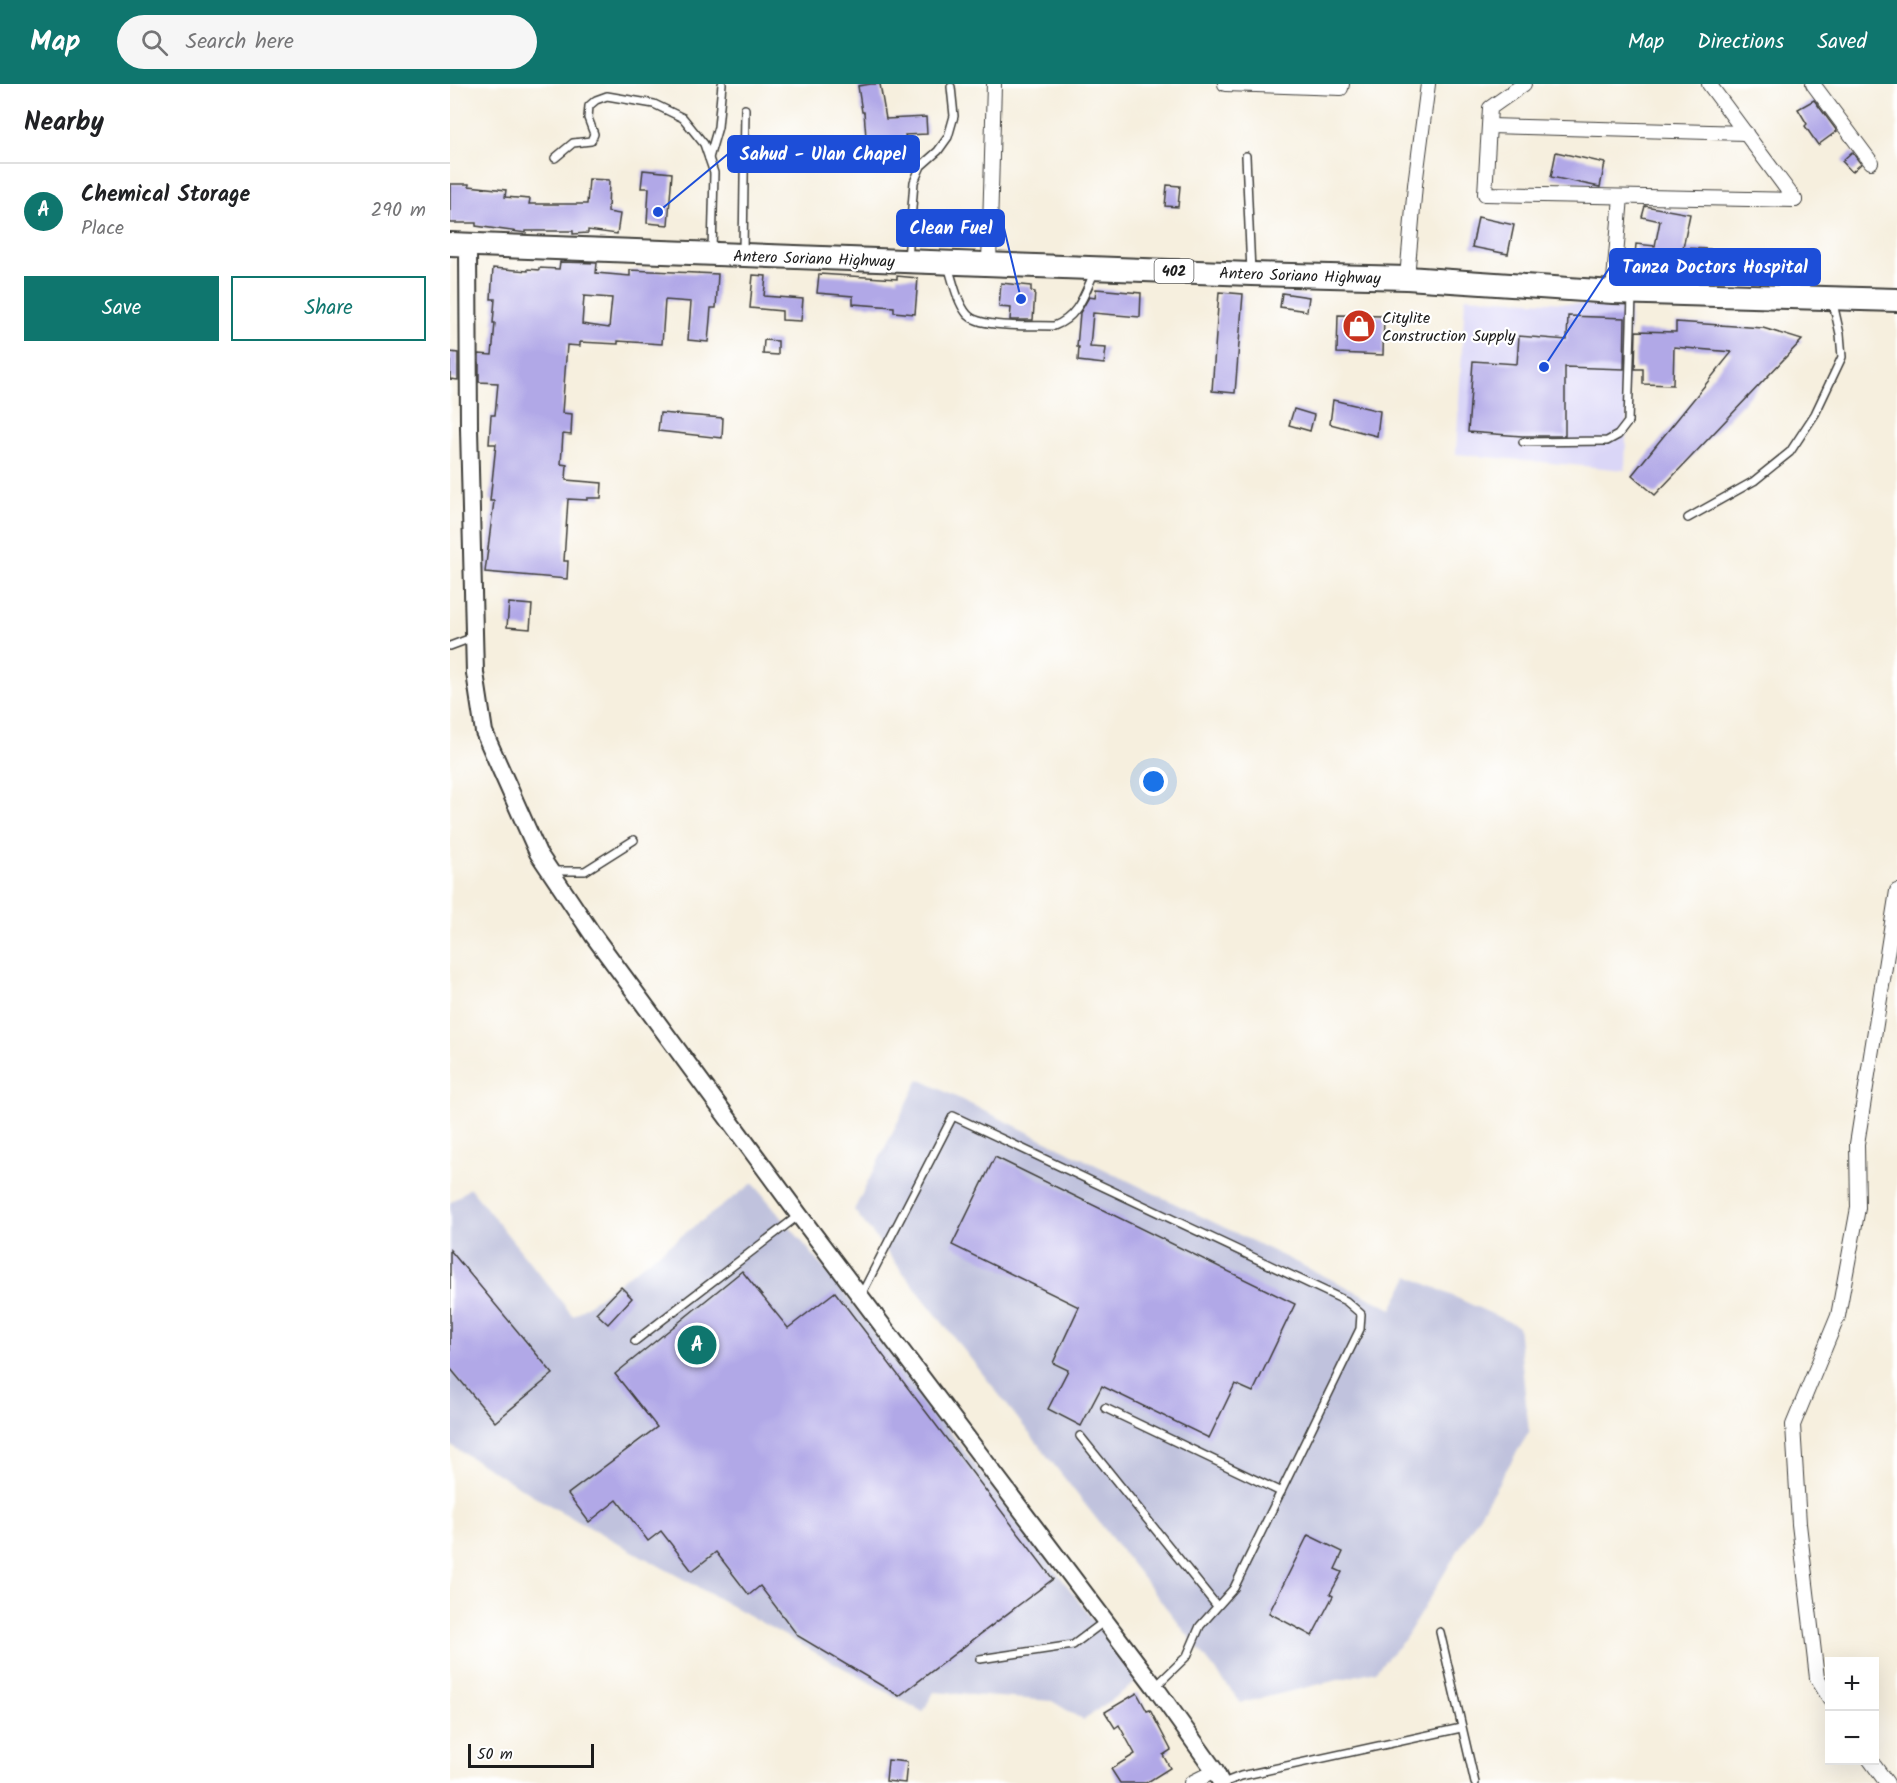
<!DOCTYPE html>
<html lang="en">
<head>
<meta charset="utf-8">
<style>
	:root { --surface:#fff; --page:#f6f6f6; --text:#202124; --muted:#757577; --line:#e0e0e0; --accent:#0f766e }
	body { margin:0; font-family:Kalam,sans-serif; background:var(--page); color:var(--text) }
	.controls { position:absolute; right:18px; bottom:18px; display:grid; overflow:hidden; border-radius:0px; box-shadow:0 6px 24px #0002 }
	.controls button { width:54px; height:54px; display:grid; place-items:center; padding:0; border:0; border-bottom:2px solid var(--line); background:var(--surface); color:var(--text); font:30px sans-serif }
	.scale { position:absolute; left:18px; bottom:15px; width:126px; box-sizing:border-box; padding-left:6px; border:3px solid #1c1c1c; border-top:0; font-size:16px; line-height:21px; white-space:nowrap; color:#1c1c1c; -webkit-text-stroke:4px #fff; paint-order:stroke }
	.you { position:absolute; left:704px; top:698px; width:21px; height:21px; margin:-15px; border:4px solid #fff; border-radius:50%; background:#1a73e8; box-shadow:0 0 0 9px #1a73e833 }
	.badge { display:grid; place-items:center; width:39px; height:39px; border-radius:50%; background:var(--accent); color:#fff; font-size:20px; font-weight:700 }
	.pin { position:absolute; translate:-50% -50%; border:3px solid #fff; box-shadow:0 2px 6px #0006 }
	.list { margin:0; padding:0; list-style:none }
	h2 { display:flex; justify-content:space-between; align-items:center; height:78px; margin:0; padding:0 24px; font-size:26px }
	h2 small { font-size:20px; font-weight:400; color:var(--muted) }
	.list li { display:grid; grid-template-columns:39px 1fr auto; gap:18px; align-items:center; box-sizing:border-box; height:96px; padding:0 24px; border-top:2px solid var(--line) }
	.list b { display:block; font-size:22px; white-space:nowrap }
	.list p { margin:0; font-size:20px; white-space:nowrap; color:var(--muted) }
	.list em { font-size:20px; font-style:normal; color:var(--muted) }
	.actions { display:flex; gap:12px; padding:18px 24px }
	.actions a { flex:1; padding:14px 0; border:2px solid var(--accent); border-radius:0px; text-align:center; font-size:21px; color:var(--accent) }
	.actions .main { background:var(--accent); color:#fff }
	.icon { flex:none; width:33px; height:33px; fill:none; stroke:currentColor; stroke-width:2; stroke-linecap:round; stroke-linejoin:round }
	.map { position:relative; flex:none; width:1447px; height:1699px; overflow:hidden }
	header { display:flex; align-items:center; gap:36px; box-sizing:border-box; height:84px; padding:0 30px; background:var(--accent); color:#fff }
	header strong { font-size:28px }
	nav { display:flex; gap:33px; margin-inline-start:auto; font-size:21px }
	.search { width:420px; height:54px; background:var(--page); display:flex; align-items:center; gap:15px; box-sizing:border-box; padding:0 21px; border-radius:33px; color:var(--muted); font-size:22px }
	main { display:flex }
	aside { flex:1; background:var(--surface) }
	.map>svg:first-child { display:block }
	.built { fill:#dad6f7 }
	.industrial { fill:#c0c2dd }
	.building { fill:#b1a8e7; fill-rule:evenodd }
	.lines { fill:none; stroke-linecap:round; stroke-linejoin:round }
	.service-casing { stroke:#3d3c39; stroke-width:10 }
	.minor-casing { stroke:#3d3c39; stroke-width:16 }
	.tertiary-casing { stroke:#3d3c39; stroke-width:20 }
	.primary-casing { stroke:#3d3c39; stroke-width:26 }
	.service { stroke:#fff; stroke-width:7 }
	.minor { stroke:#fff; stroke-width:14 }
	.tertiary { stroke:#fff; stroke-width:16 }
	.primary { stroke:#fff; stroke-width:22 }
	.labels { text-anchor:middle; stroke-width:4.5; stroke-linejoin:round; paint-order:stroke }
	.shield { fill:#fff; stroke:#606060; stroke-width:1.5 }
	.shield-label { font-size:15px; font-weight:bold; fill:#1c1c1c }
	.street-label { font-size:16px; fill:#1c1c1c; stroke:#fff }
	.poi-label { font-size:16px; fill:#1c1c1c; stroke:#fff; text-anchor:start }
	.leader { fill:none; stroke:#1d4ed8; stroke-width:2 }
	.callout-dot { fill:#1d4ed8; stroke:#fff; stroke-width:2 }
	.callout { fill:#1d4ed8; stroke:#1d4ed8; stroke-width:2 }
	.callout-label { font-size:18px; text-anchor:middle; font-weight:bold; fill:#fff }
</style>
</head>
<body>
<header>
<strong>Map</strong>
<div class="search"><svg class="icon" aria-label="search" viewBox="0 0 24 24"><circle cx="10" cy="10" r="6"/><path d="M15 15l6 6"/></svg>Search here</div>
<nav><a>Map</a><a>Directions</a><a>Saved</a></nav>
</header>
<main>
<aside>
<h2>Nearby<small></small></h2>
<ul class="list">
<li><span class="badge">A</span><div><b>Chemical Storage</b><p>Place</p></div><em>290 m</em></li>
</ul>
<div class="actions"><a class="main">Save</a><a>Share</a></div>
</aside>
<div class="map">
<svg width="1447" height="1699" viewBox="0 0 1447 1699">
	<rect width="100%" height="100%" fill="#fff"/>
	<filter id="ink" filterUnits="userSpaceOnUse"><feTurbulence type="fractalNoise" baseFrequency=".0167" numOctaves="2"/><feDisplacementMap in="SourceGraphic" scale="12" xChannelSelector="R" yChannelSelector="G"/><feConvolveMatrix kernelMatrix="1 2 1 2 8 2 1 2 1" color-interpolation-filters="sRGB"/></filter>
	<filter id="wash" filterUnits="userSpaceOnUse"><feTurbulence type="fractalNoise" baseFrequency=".008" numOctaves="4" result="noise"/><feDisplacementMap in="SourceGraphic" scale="24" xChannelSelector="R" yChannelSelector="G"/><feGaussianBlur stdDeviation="1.35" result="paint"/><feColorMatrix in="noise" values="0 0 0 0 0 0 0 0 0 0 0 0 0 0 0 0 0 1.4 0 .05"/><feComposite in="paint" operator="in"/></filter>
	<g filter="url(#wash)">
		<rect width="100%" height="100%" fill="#f6efde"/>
		<!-- built -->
		<path class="built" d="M1015,213L1180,223L1175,386L1006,370Z"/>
		<!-- industrial -->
		<g class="industrial">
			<path d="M469,995L942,1225L959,1192L1068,1242L1079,1348L955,1555L925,1587L791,1619L404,1126Z"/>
			<path d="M303,1099L385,1197L689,1596L633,1636L602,1617L484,1608L473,1628L101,1422L0,1361V1119L20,1104L123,1232Z"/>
		</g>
		<g id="blocks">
			<!-- building -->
			<g class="building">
				<path d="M421,0H430L436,35L476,33L477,50L455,51L460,73L425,81L418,53H416L414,28H412L408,2Z"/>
				<path d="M1364,16L1387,47L1368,61L1355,42L1357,40L1348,25Z"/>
				<path d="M1106,68L1155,79L1150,103L1101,93Z"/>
				<path d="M1402,68L1411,80L1402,88L1392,77Z"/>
				<path d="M193,86L222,89L218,141L197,139L199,104H191Z"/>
				<path d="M139,95L159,96L158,128L170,130L167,150L138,146V149L123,150V147H76V149L26,142V139H0V100H19V102L56,106L55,113L80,115L79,120H137Z"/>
				<path d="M717,101L730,102L728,123L715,122Z"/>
				<path d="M1195,122L1240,130L1233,164L1260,165V187L1184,182L1186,160L1205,162L1210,137L1192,133Z"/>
				<path d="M1028,133L1064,141L1058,170L1022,163Z"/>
				<path d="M110,178L147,179L146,189L180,192V186L268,190L266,224H261L258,258L238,256L241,218L215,216L212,260L168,257V260L130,258V262L117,261L112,329L122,330L121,351L113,350L111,380L117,381L116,396L152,399L151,414H137V416L118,415L114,477H118L117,495L35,488L44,417H40L46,360H39L41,331H45L48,299L29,298V270L42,271L45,239H43L45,215H41L43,184L78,187V185L89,186V184L109,185ZM134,212L162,214L159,244L132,240Z"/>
				<path d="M369,190L447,195V192L468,194L465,230L444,228V223L403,220V212L367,209Z"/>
				<path d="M303,191L316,192L314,212L353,215L351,237L332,236V227L300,224Z"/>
				<path d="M551,199L581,202V207L585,208L583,236H560L561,224L549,223Z"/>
				<path d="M646,205L691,209L690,233L643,229L640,263L656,264L654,280L628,277L629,263H627L630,229L639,213L645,214Z"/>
				<path d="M769,208L793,210L785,309L762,307Z"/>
				<path d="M832,209L859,213L857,227L830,223Z"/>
				<path d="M888,231L934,232L933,271L887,269Z"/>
				<path d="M1118,232L1175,234L1174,285L1115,283V352H1072L1018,348L1023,277L1067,280L1069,252L1117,256Z"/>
				<path d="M1226,238L1313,244L1352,256L1205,411L1182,391L1282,268L1224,263L1223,301L1193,300V285H1185L1186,247L1226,248Z"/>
				<path d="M314,256L328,257V271L313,270Z"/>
				<path d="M0,268L8,269V296L0,295Z"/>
				<path d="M883,316L930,327L927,352L880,340Z"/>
				<path d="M844,325L864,331L860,347L839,341Z"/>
				<path d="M210,329L273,334L272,354L208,347Z"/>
				<path d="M59,519L82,521L80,545L57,543Z"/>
				<path d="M545,1073L845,1220L803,1308L785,1300L759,1354L652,1302L631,1342L598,1325L618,1286L603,1279L629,1223L502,1161Z"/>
				<path d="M0,1166L103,1290L45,1338L0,1284Z"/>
				<path d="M292,1187L338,1244L385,1208L603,1495L449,1612L348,1552L310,1502L299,1511L266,1468L242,1487L211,1447L198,1457L167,1416L139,1438L118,1410L207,1343L165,1290Z"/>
				<path d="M171,1203L182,1214L158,1240L146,1229Z"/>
				<path d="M858,1451L893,1468L885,1485L892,1488L880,1510L883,1512L862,1552L819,1529Z"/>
				<path d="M687,1609L697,1627L700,1626L721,1666L713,1671L720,1684L696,1699H670L661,1685L685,1670L669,1641L665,1644L655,1628Z"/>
				<path d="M438,1676L457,1678L455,1699L436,1697Z"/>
			</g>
		</g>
	</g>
	<g filter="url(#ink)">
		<use href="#blocks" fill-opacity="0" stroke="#3d3c39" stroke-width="1.5"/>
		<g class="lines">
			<defs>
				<g id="service">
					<path d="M796,72L801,188"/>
					<path d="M105,74L123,59L141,57L144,50L138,34L139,22L146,16L157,12L204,20L233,34L254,60L264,89L262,167"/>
					<path d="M259,74L268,43L272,0"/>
					<path d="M293,168L295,25"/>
					<path d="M458,175L464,98L471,82L488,67L498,53L504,32L501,3"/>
					<path d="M498,182C503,197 507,218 517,230C529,245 585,241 604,242C628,233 634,211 644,189"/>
					<path d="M1073,358L1157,357L1168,351L1178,338L1182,211"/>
					<path d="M1238,434L1304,397L1340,368L1365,330L1392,273L1390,250L1383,219"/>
					<path d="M0,562L24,553"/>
					<path d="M103,787H135L184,756"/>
					<path d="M411,1211L503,1032L896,1217L911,1230L910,1245L784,1504L750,1542L737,1572L705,1603"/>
					<path d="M185,1257L349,1131"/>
					<path d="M655,1324L831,1408"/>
					<path d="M630,1352L767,1522"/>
					<path d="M990,1548L1025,1699"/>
					<path d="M530,1575L623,1561L655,1537"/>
					<path d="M773,1699L791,1692L1011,1644"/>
				</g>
				<g id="minor">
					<path d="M775,0L891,4L892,0"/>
					<path d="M1074,0L1040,24L1035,110L1345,116"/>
					<path d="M1259,0L1345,116"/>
					<path d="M1363,0L1421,78"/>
					<path d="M1040,42L1296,49"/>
					<path d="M539,180L544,0"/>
					<path d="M957,194L965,101L978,0"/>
					<path d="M1163,208L1171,113"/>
					<path d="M1380,1615L1367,1594L1349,1440L1343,1341L1388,1232L1408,1124L1407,1060L1447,807"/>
					<path d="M1420,1676L1437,1699"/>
					<path d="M741,1699L765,1687"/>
				</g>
				<path id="tertiary" d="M18,161L19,344L25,589L34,648L88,769L143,851L349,1131L705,1603L765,1687L771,1699"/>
				<path id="primary" d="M0,160L801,190L957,194L1163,208L1447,216"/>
			</defs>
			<!-- service casing -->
			<use href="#service" class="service-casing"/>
			<!-- minor casing -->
			<use href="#minor" class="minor-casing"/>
			<!-- tertiary casing -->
			<use href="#tertiary" class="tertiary-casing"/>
			<!-- primary casing -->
			<use href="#primary" class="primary-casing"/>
			<!-- service -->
			<use href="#service" class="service"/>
			<!-- minor -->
			<use href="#minor" class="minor"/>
			<!-- tertiary -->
			<use href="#tertiary" class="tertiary"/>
			<!-- primary -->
			<use href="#primary" class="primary"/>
		</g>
	</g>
	<!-- icons -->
	<defs>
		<symbol id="shop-disc" viewBox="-11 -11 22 22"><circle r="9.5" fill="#c8321e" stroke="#fff"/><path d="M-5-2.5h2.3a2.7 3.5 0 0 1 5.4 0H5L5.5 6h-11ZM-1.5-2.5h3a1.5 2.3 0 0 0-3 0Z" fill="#fff"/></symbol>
	</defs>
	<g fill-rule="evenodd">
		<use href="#shop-disc" x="890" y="223" width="38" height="38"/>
	</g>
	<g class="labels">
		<!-- shield labels -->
		<rect class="shield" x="704.5" y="175" width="39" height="24" rx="4.5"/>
		<g class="shield-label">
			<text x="724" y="192">402</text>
		</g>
		<!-- street labels -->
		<g class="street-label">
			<text transform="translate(364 174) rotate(2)" y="6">Antero Soriano Highway</text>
			<text transform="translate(850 191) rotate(2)" y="6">Antero Soriano Highway</text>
		</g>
		<!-- poi labels -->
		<g class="poi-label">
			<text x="932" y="239">Citylite<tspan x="932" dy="18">Construction Supply</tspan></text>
		</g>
	</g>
	<!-- callouts -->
	<path class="leader" d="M208 128L278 70M571 215L554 144M1094 283L1160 183"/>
	<g class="callout-dot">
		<circle cx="208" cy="128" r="6"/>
		<circle cx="571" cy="215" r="6"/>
		<circle cx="1094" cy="283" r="6"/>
	</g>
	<g class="callout">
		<rect x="278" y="52" width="191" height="36" rx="6"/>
		<rect x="447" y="126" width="107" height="36" rx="6"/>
		<rect x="1160" y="165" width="210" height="36" rx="6"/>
	</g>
	<g class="callout-label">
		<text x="373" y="76">Sahud - Ulan Chapel</text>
		<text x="501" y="150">Clean Fuel</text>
		<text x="1265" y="189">Tanza Doctors Hospital</text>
	</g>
</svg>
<div class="controls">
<button>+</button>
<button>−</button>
</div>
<div class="scale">50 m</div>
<div class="you"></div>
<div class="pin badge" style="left:247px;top:1261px">A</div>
</div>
</main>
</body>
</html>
